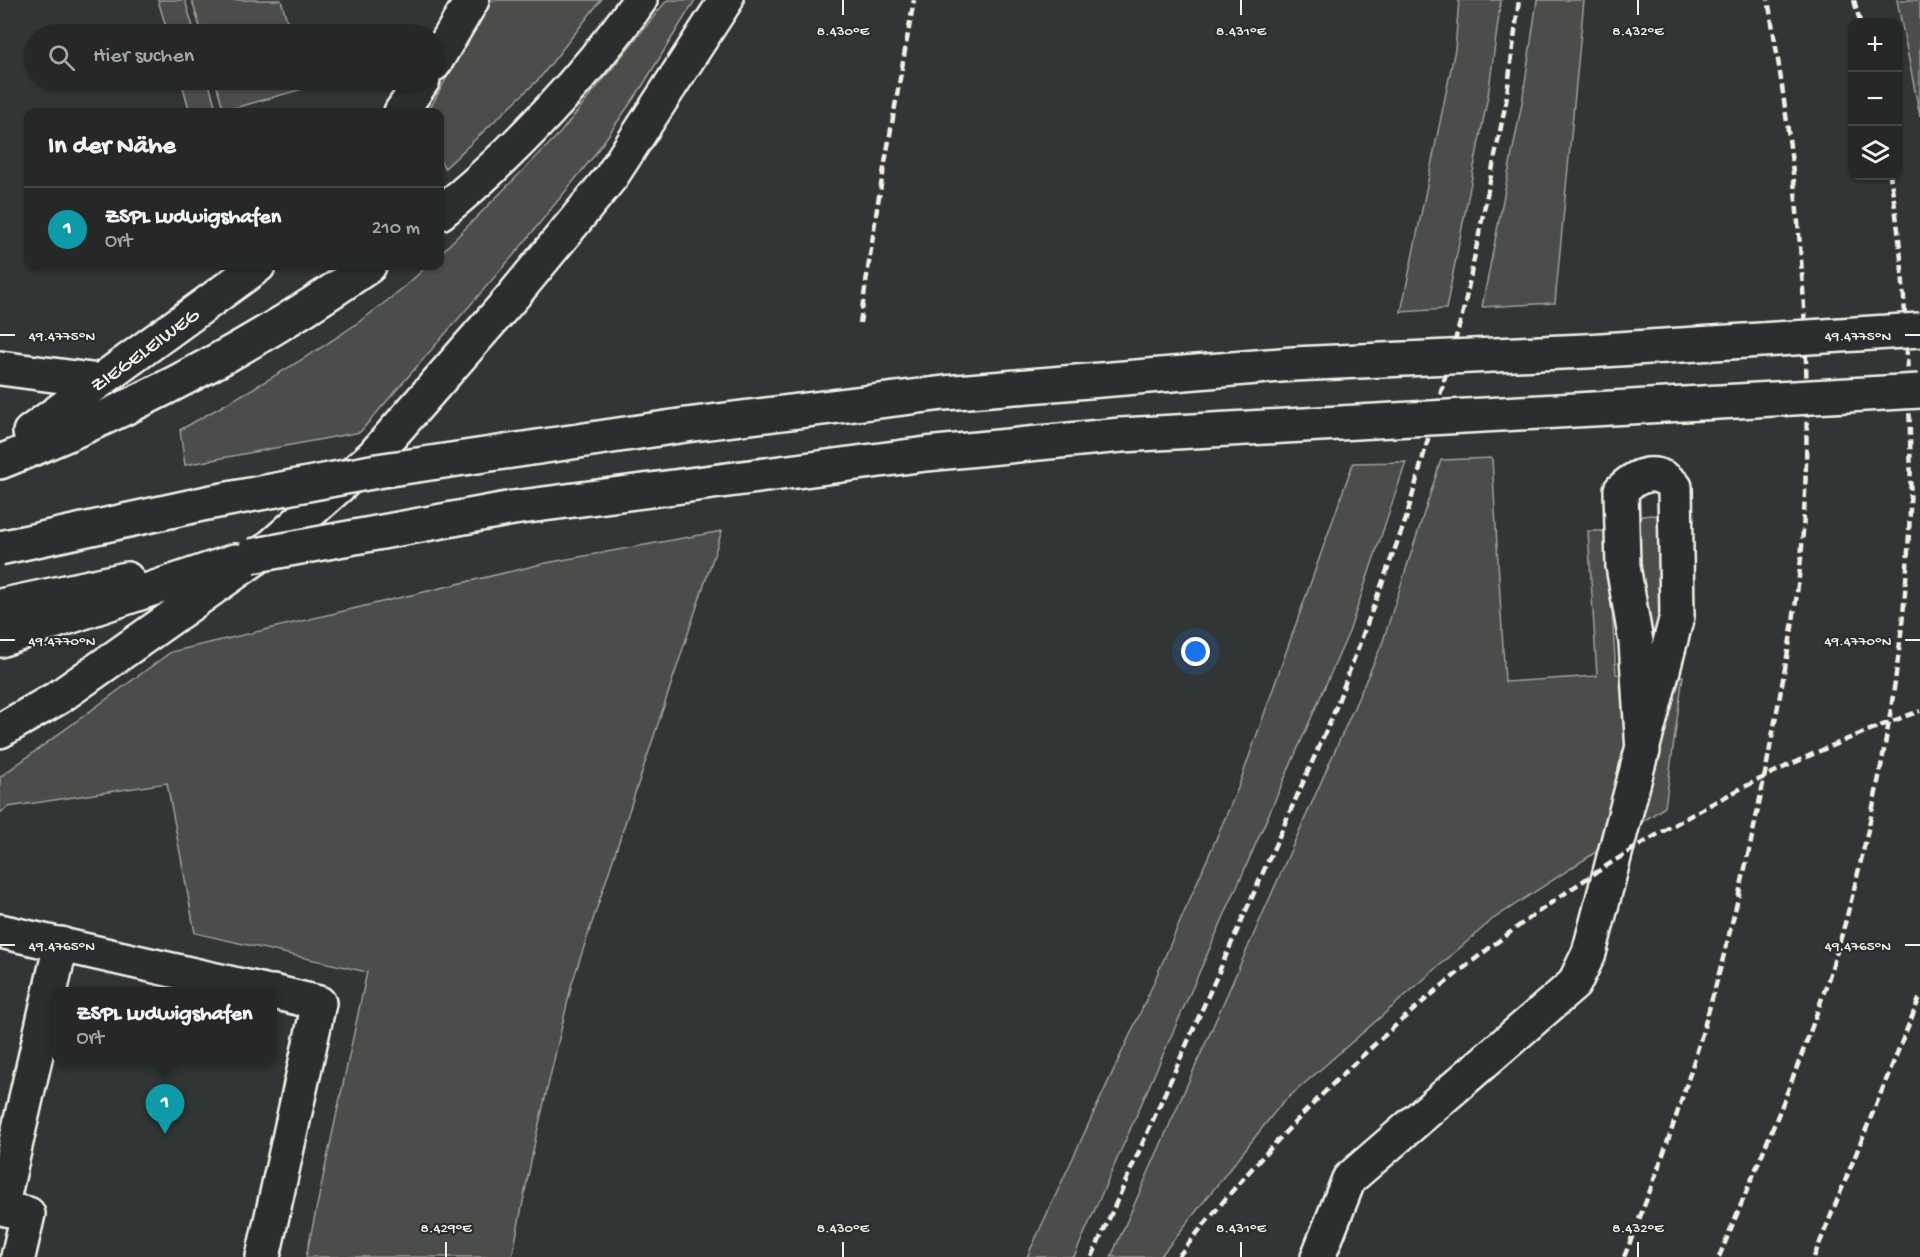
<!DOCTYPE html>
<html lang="de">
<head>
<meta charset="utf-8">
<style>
	:root { --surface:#262828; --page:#2e3030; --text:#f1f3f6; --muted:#a4a6a8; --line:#424445; --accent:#95b2f1 }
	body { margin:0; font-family:"Gochi Hand",sans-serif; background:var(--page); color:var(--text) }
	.controls { position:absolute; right:18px; top:18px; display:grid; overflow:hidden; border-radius:12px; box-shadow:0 2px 4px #0004 }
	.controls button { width:54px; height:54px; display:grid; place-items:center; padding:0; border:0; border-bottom:2px solid var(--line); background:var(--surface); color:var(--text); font:30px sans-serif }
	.you { position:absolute; left:1196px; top:652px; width:21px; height:21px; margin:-15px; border:4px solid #fff; border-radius:50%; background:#1a73e8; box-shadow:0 0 0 9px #1a73e833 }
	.badge { display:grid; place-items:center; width:39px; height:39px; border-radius:50%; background:var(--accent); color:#fff; font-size:20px; font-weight:700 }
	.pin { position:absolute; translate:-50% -50px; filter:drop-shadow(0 2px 3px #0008) }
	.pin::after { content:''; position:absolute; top:32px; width:21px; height:18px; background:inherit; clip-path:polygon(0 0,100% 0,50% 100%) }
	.popup { position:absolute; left:52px; top:987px; width:225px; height:78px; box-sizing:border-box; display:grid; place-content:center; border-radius:12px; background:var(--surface); filter:drop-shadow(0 2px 4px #0005); font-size:20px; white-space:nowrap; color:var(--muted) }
	.popup b { font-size:22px; color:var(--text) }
	.popup::after { content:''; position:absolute; left:50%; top:100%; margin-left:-12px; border:12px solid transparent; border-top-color:var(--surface) }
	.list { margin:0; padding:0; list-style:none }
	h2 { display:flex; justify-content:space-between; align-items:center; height:78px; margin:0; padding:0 24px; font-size:26px }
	h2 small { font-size:20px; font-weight:400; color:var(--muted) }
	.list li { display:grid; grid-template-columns:39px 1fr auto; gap:18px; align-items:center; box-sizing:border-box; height:84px; padding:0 24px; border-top:2px solid var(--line) }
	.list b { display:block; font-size:22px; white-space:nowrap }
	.list p { margin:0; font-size:20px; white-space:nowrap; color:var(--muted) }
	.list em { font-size:20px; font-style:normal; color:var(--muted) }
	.icon { flex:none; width:33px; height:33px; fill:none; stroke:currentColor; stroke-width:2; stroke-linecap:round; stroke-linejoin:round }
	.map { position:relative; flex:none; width:1920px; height:1257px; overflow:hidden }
	.search { position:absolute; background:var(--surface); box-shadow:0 2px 4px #0004; left:24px; top:24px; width:420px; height:66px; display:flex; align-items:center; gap:15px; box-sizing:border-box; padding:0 21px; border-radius:33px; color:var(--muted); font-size:22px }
	.panel { position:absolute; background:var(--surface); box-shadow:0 2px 4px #0004; left:24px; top:108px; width:420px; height:162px; border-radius:12px }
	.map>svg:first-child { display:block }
	.green { fill:#4b4d4c; stroke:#a09f9a; stroke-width:1.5 }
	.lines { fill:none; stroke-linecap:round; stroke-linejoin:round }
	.minor-casing { stroke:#f4f1e8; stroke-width:38 }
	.highway-casing { stroke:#f4f1e8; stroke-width:38 }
	.minor { stroke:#2a2d2e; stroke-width:33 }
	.highway { stroke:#2a2d2e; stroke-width:33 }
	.rail { stroke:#f4f1e8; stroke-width:4.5; stroke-dasharray:9 4.5; stroke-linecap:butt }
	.highway-bridge-casing { stroke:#f4f1e8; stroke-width:38; stroke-linecap:butt }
	.highway-bridge { stroke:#2a2d2e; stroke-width:33 }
	.ticks { fill:none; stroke:#f4f1e8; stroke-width:2 }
	.labels { text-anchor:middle; stroke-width:4.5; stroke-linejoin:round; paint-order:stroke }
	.street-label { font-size:21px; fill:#f4f1e8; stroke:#2a2d2e }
	.ticks-label { font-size:15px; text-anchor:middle; fill:#f4f1e8; stroke:#2a2d2e; stroke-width:4.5; stroke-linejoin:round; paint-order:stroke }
</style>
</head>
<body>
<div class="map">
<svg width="1920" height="1257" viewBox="0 0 1920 1257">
	<rect width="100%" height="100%" fill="#323535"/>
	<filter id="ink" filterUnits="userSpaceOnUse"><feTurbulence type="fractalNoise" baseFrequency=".0167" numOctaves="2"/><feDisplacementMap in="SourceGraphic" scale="12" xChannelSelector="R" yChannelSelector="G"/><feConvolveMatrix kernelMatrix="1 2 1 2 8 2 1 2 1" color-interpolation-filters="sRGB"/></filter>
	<g filter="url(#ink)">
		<!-- green -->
		<g class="green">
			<path d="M158,0H185L195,34H168Z"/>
			<path d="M192,0H281L291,34H202Z"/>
			<path d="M489,0H601L539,79L445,168L440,161V112H428Z"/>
			<path d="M667,0H695L643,85L593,157L518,250L360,432L185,465L180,430C264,382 358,333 427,266H440V254L560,133Z"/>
			<path d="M1459,0H1501L1488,96L1446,309L1401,312L1455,49Z"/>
			<path d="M1537,0H1584L1555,303L1482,307L1522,103Z"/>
			<path d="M1897,0H1920V116Z"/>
			<path d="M181,80H208L217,112H190Z"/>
			<path d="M215,80H303L306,88L224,111Z"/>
			<path d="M1492,458L1505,682L1597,676L1588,531H1607L1616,674L1683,676L1665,807L1493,919L1282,1103L1160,1257H1111L1382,644L1441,460Z"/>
			<path d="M1406,462L1349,632L1074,1257H1027L1147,998L1238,788L1353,463Z"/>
			<path d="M1651,515L1659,516L1663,521L1666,628L1654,640L1641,606L1636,521L1642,516Z"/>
			<path d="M722,531L572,983L535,1141L512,1257H306L367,972L195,933L167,783L8,807L0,813V777L171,652L546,563Z"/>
		</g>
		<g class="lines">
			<defs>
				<g id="minor">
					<path d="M434,64L472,0"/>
					<path d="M401,112L423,80"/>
					<path d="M0,368L99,381"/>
					<path id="s1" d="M30,432L258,266"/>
					<path d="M0,931L269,992"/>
					<path d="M18,1257L28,1214L1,1208L61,944"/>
					<path d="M263,1257L319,1003L273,992"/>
					<path d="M1318,1257L1349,1179L1574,984L1589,953L1677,616L1675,487C1657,468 1639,473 1621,490L1623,566L1636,642L1643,751"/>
				</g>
				<g id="highway">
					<path d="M440,213C509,159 589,72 640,0"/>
					<path d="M0,462C130,411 255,346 369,266"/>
					<path d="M513,508L926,454L1121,435"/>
					<path d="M0,606L127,579"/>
					<path d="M0,640L235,561"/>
					<path d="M0,731L59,697L267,550L373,456L513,296L611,177L726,0"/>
				</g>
			</defs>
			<!-- minor casing -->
			<use href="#minor" class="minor-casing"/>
			<!-- highway casing -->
			<use href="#highway" class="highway-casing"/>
			<!-- minor -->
			<use href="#minor" class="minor"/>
			<!-- highway -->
			<use href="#highway" class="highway"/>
			<!-- rail -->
			<g class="rail">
				<path d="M1854,0L1860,22"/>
				<path d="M860,323L878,202L914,0"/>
				<path d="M1092,1257L1333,715L1406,519L1464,308L1506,102L1519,0"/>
				<path d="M1178,1257C1369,1013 1627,816 1920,711"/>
				<path d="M1624,1257C1693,1089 1739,915 1772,737C1784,674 1797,610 1802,546C1815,363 1800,180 1768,0"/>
				<path d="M1719,1257C1766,1144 1817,1030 1848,912C1881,787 1903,661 1909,532C1912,480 1910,428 1908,376C1905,309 1902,242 1890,176"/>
				<path d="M1814,1257L1920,997"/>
			</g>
			<defs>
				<g id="highway-bridge">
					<path d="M1121,435L1920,391"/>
					<path d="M0,548L207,503L377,471L686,425L944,393L1293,364L1586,351L1920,330"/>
					<path d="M251,556L513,508"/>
				</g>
			</defs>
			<!-- highway-bridge casing -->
			<use href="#highway-bridge" class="highway-bridge-casing"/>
			<!-- highway-bridge -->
			<use href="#highway-bridge" class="highway-bridge"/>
		</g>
	</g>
	<!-- ticks -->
	<path class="ticks" d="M843,0V15M1241,0V15M1638,0V15M0,335H15M1905,335H1920M0,640H15M1905,640H1920M0,945H15M1905,945H1920M446,1242V1257M843,1242V1257M1241,1242V1257M1638,1242V1257"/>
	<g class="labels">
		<!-- street labels -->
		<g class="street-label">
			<text dy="7" stroke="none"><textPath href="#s1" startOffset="141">ZIEGELEIWEG</textPath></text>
		</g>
	</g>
	<g class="ticks-label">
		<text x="843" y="35">8.430°E</text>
		<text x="1241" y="35">8.431°E</text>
		<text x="1638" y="35">8.432°E</text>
		<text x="62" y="340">49.4775°N</text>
		<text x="1858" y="340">49.4775°N</text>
		<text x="62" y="645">49.4770°N</text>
		<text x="1858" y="645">49.4770°N</text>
		<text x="62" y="950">49.4765°N</text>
		<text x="1858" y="950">49.4765°N</text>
		<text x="446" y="1232">8.429°E</text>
		<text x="843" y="1232">8.430°E</text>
		<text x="1241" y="1232">8.431°E</text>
		<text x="1638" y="1232">8.432°E</text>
	</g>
</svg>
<div class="controls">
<button>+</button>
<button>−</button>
<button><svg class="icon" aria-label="layers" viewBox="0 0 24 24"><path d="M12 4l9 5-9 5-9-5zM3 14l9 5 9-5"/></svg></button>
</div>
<div class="you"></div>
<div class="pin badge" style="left:165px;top:1134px;background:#0f9aa8">1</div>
<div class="popup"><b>ZSPL Ludwigshafen</b>Ort</div>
<div class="search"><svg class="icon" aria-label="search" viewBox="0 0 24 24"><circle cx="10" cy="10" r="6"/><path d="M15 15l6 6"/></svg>Hier suchen</div>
<section class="panel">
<h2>In der Nähe<small></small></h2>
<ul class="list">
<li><span class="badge" style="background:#0f9aa8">1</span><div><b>ZSPL Ludwigshafen</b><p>Ort</p></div><em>210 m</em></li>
</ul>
</section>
</div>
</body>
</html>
